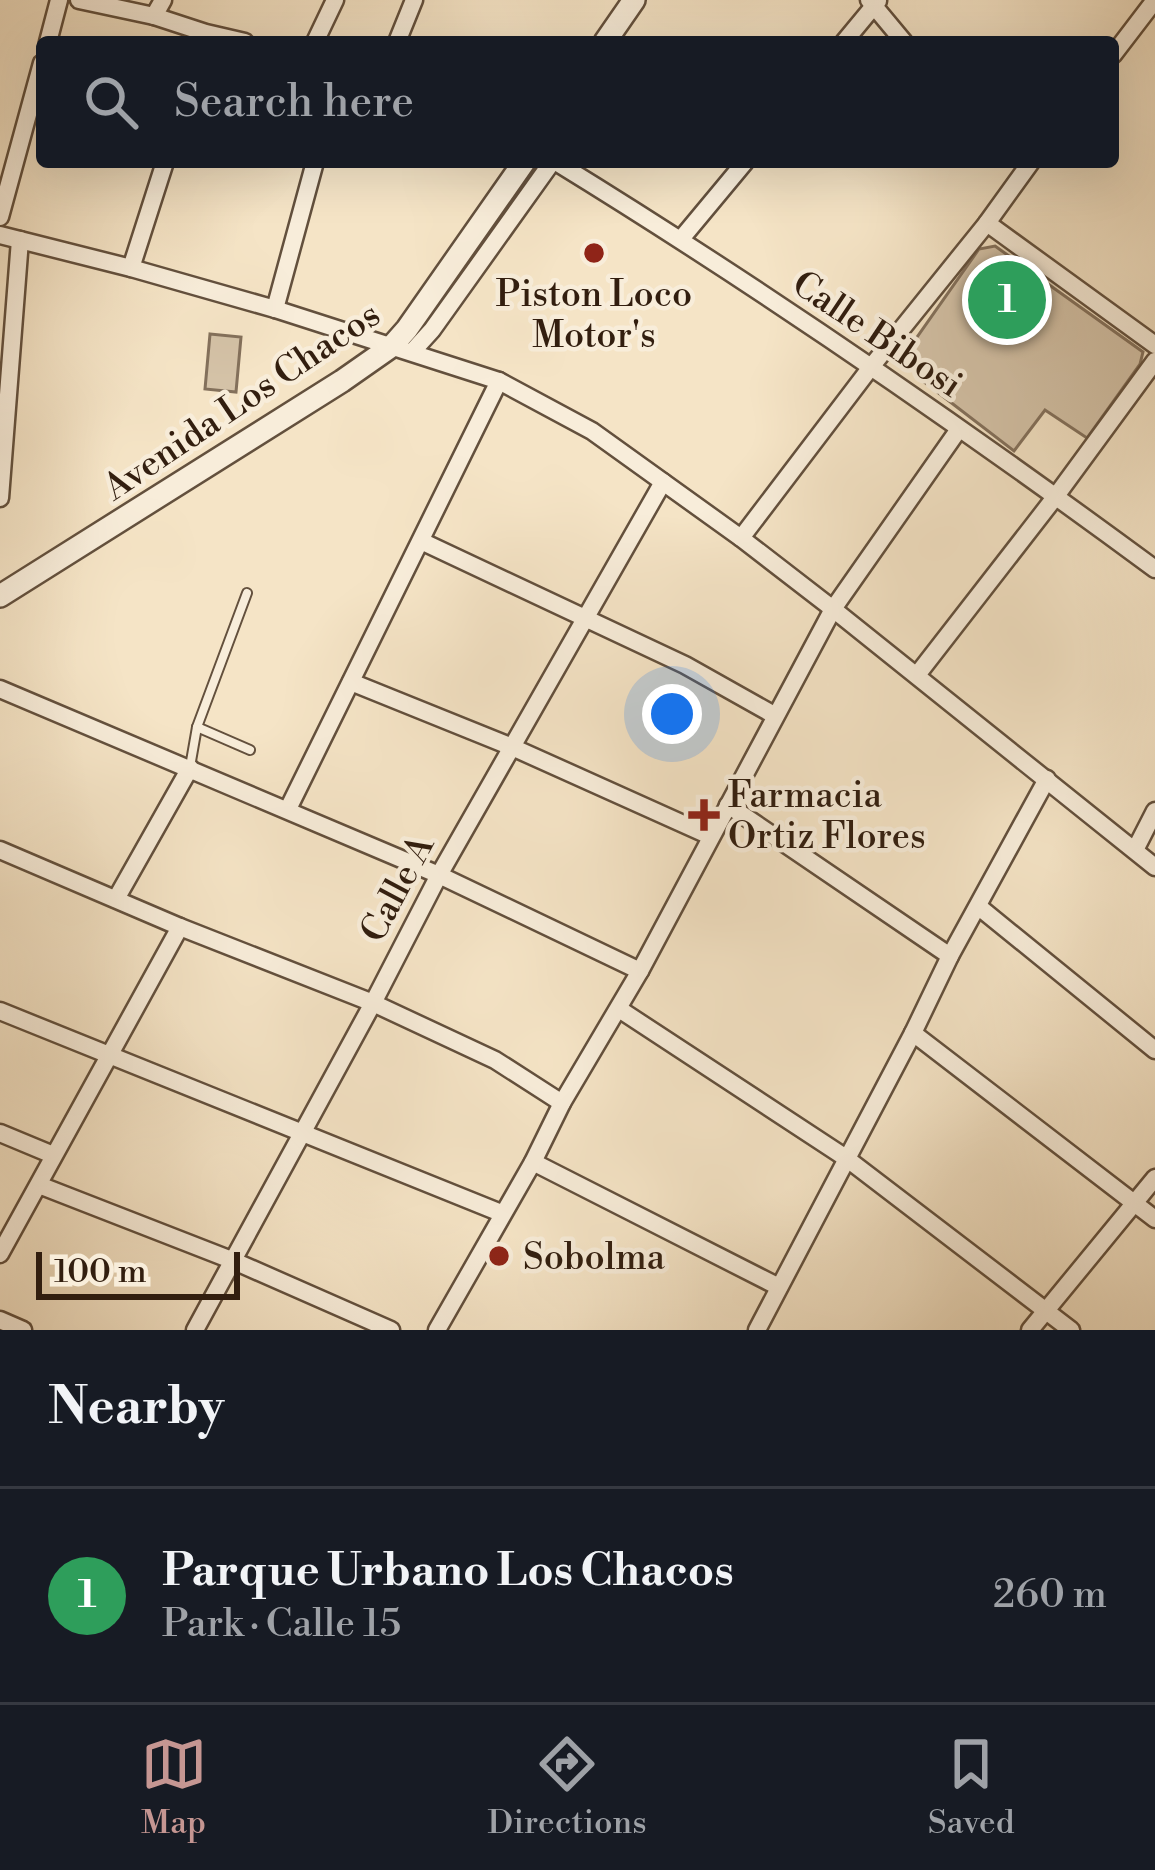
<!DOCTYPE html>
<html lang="en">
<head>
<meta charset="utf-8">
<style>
	:root { --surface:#171b24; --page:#20242c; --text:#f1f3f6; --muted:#9ea1a6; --line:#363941; --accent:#c59692 }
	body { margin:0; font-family:"Libre Bodoni",serif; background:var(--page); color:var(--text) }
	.scale { position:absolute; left:36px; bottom:30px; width:204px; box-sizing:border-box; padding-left:12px; border:6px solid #321e0f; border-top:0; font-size:33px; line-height:42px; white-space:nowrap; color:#321e0f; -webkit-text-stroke:9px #f8edda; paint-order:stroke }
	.you { position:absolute; left:672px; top:714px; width:42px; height:42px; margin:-30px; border:9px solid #fff; border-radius:50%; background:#1a73e8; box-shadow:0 0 0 18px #1a73e833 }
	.badge { display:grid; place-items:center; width:78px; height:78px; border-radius:50%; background:var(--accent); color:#fff; font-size:39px; font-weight:700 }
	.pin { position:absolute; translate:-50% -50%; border:6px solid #fff; box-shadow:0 3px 12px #0006 }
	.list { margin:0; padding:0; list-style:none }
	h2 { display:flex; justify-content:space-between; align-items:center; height:156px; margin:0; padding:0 48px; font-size:51px }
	h2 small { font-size:39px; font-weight:400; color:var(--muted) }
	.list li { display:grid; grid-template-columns:78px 1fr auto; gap:36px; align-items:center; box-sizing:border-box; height:216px; padding:0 48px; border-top:3px solid var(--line) }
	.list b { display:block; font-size:45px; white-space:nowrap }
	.list p { margin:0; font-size:39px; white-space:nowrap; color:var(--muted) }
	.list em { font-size:39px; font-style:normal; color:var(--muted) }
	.icon { flex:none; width:66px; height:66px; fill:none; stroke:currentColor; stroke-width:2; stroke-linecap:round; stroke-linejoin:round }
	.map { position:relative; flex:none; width:1155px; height:1330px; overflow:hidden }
	.search { position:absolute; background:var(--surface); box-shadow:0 12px 48px #0002; left:36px; right:36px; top:36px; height:132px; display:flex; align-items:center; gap:30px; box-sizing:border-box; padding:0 42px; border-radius:12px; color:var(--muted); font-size:45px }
	.sheet { height:372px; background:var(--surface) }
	nav { display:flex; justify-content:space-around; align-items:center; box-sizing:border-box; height:168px; border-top:3px solid var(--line); background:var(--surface); font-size:33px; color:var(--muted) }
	nav a { display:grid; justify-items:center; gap:6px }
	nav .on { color:var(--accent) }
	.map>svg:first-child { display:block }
	.green { fill:#d4c2a7; stroke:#83705b; stroke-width:3 }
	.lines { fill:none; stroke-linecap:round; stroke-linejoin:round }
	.service-casing { stroke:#63503d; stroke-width:12 }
	.minor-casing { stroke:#63503d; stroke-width:21 }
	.tertiary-casing { stroke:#63503d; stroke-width:26 }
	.service { stroke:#f8edda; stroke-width:8 }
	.minor { stroke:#f8edda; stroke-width:16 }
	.tertiary { stroke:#f8edda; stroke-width:21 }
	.poi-dot { fill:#8f2418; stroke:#f8edda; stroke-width:4.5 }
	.labels { text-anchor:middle; stroke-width:9; stroke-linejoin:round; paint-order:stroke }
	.poi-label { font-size:36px; fill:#321e0f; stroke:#f8edda; text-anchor:start }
	.street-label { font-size:36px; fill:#321e0f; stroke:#f8edda }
</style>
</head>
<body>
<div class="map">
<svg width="1155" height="1330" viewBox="0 0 1155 1330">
	<rect width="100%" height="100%" fill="#f5e4c6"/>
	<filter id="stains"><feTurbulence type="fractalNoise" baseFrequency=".00167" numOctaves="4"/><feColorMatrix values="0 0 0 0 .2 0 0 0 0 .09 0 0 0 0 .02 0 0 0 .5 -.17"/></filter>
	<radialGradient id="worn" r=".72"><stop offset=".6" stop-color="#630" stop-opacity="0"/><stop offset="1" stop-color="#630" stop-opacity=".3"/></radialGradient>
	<!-- green -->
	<g class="green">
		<path d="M995,246L1143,352L1140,364L1087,438L1045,410L1014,451L919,378L908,350L979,249Z"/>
		<path d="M210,334L241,337L236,392L205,389Z"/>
	</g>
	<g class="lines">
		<defs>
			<g id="service">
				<path d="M197,727L250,750"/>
				<path d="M190,767L197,727L247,593"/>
			</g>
			<g id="minor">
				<path d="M79,0L154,16L206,33L245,42"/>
				<path d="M869,0L904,42"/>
				<path d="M154,16L163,0"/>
				<path d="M48,42L59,0"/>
				<path d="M315,42L335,0"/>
				<path d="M397,42L414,0"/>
				<path d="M844,42L878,1"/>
				<path d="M1113,55L1155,0"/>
				<path d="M556,162C761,288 961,426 1155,569"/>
				<path d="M0,217L42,63"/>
				<path d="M987,223L1155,345"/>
				<path d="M0,235L131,268L275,309L499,381L592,431L741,538L833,609L1155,867"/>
				<path d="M681,239L745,162"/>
				<path d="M131,268L165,162"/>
				<path d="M275,309L315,162"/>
				<path d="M412,352L432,330L552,162"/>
				<path d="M0,498L20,240"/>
				<path d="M741,538L871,367L987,223L1031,162"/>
				<path d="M421,541L685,665L774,715"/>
				<path d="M917,675L1056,496L1155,361"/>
				<path d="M351,682L512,747L710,836"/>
				<path d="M0,689L439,875L640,971"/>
				<path d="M728,805L950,956"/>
				<path d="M288,809L499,381"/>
				<path d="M0,850L180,927L373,1003L495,1060L562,1103"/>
				<path d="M1135,850L1155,811"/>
				<path d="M116,899L190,768"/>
				<path d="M979,907L1155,1050"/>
				<path d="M619,1009L846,1158L1071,1330"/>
				<path d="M0,1011L501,1213"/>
				<path d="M913,1033L1155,1219"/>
				<path d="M0,1133L53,1155"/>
				<path d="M533,1162L779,1287"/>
				<path d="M39,1185L234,1261L391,1330"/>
				<path d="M0,1254L180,927"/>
				<path d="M0,1320L23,1330"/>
				<path d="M195,1330L373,1003L439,875L663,482"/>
				<path d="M437,1330L533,1162L562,1103L640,971L833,609L959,429"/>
				<path d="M757,1330L913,1033L950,956L1047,779"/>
				<path d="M1030,1330L1155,1178"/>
			</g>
			<g id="tertiary">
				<path d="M605,42L634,0"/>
				<path d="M0,596L342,381L392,346L407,329L524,162"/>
			</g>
		</defs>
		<!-- service casing -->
		<use href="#service" class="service-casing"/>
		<!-- minor casing -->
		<use href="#minor" class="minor-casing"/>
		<!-- tertiary casing -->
		<use href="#tertiary" class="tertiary-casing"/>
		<!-- service -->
		<use href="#service" class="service"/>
		<!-- minor -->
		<use href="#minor" class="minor"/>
		<!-- tertiary -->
		<use href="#tertiary" class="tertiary"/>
	</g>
	<!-- markers -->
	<g class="poi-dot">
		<circle cx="594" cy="253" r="12"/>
		<path d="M698 797h12v12h12v12h-12v12h-12v-12h-12v-12h12z"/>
		<circle cx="499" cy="1256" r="12"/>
	</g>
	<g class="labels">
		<!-- poi labels -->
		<g class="poi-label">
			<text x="594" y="306" text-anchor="middle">Piston Loco<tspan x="594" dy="41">Motor's</tspan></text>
			<text x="728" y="807">Farmacia<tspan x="728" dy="41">Ortiz Flores</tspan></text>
			<text x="523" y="1269">Sobolma</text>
		</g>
		<!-- street labels -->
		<g class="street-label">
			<text transform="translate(878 333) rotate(34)" y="13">Calle Bibosi</text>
			<text transform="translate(241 400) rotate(-34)" y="13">Avenida Los Chacos</text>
			<text transform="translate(396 888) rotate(-62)" y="13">Calle A</text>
		</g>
	</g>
	<rect width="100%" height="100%" filter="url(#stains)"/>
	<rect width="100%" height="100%" fill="url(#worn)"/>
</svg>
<div class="scale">100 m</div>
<div class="you"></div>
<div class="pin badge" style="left:1007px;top:300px;background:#2e9e5b">1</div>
<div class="search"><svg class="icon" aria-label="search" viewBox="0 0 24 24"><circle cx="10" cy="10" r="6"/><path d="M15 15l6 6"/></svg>Search here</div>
</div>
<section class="sheet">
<h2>Nearby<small></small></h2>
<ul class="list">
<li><span class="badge" style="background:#2e9e5b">1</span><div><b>Parque Urbano Los Chacos</b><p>Park · Calle 15</p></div><em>260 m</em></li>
</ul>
</section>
<nav>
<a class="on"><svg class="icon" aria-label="map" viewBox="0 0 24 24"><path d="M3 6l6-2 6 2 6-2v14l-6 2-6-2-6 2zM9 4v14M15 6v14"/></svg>Map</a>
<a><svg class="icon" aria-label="directions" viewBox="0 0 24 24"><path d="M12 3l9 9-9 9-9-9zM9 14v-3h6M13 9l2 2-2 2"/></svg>Directions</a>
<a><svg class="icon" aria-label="saved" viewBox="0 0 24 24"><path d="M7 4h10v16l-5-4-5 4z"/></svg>Saved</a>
</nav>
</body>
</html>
